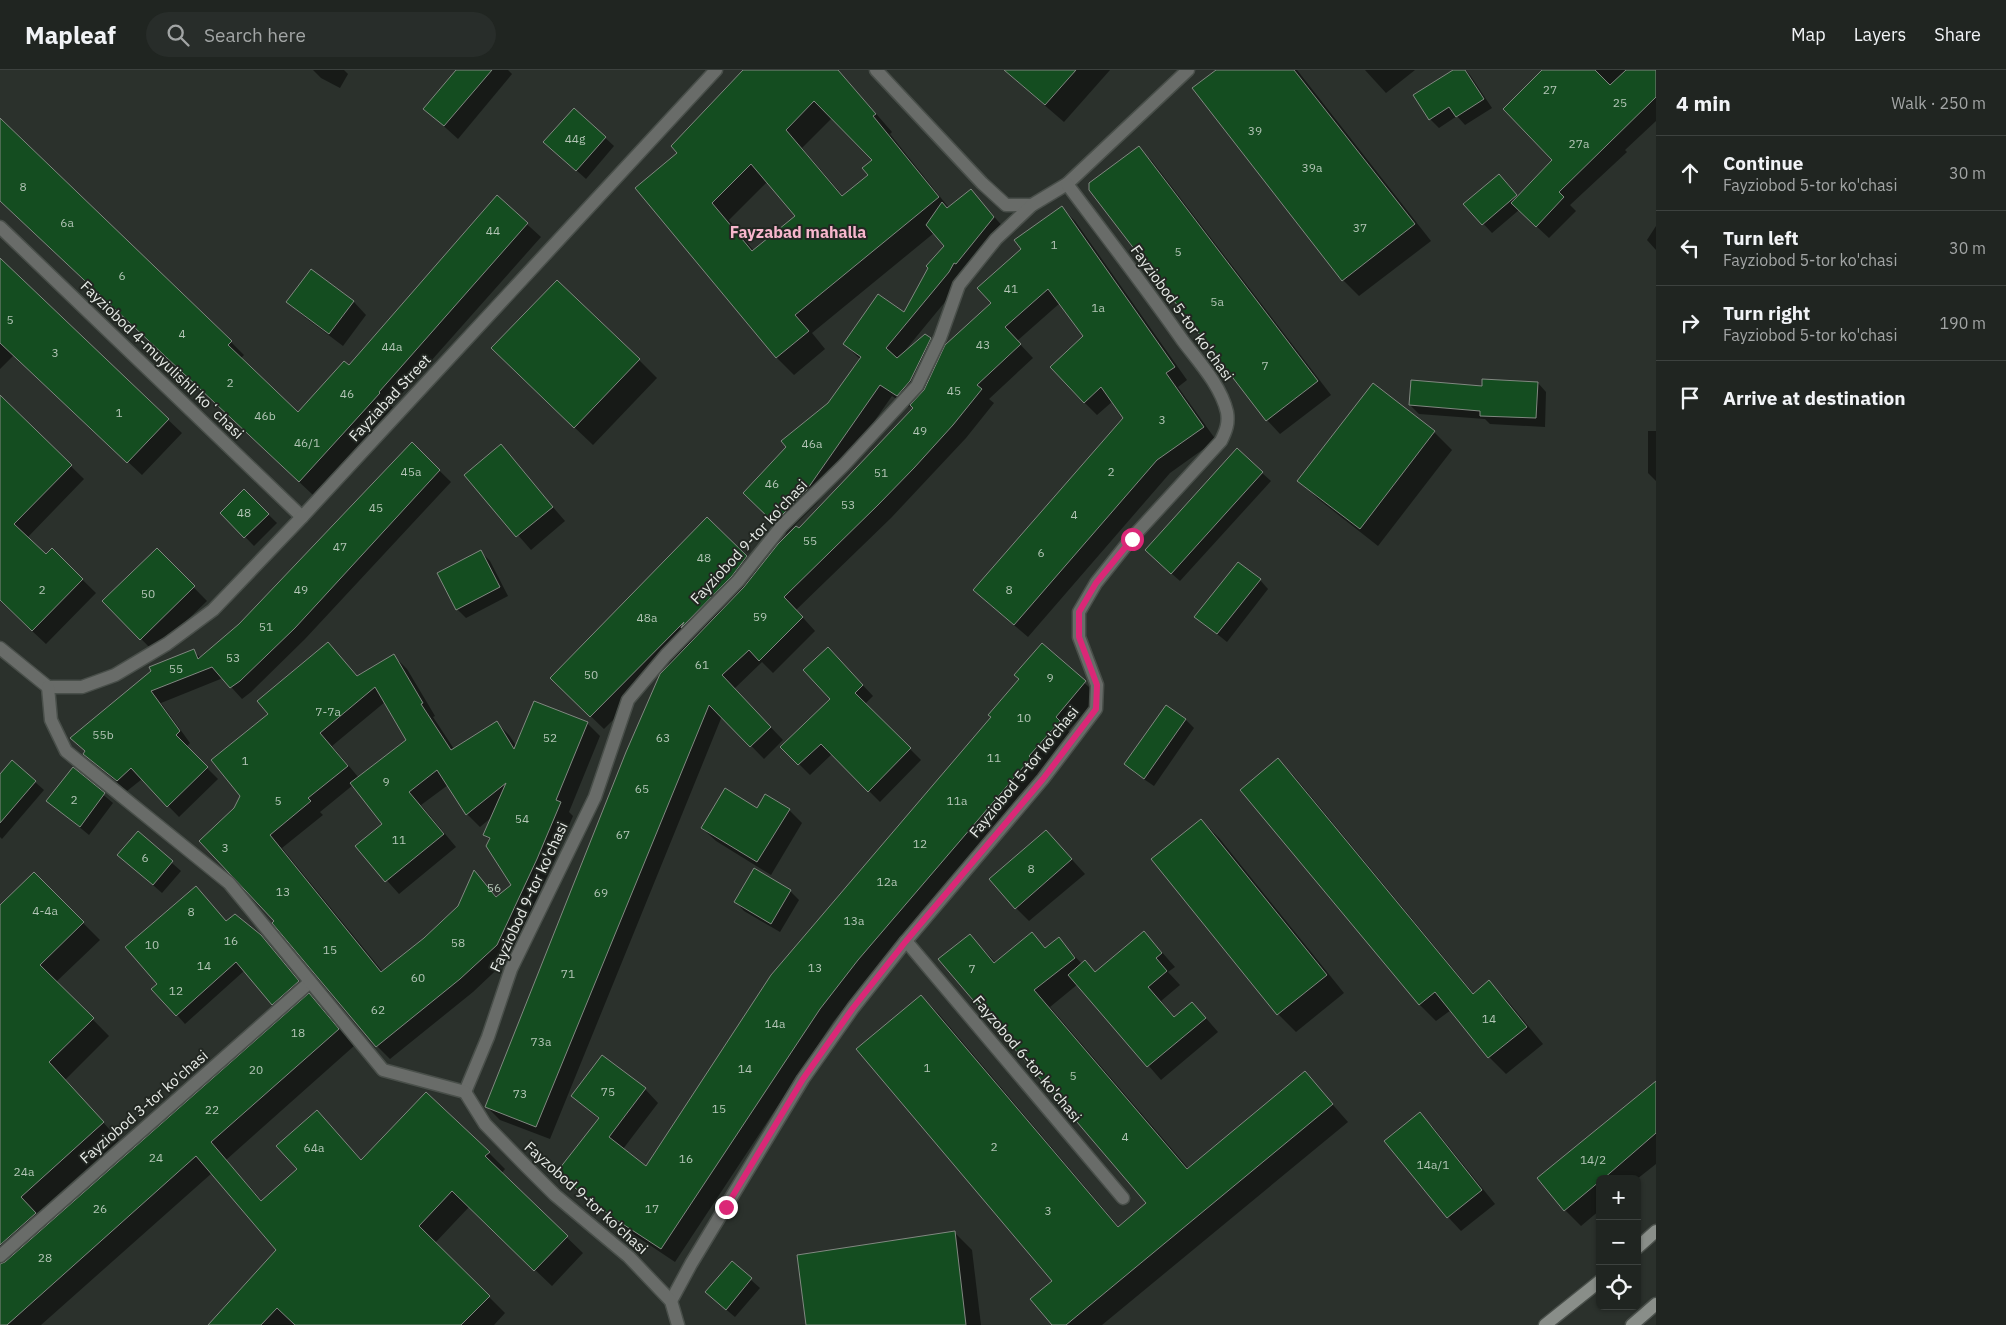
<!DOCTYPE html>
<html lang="en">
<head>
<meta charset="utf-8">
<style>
	:root { --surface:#202521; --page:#282d2a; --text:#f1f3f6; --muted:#a2a5a5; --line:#3d423f }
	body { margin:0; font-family:"IBM Plex Sans",sans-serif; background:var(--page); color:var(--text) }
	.controls { position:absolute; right:15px; bottom:15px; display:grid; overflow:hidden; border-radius:8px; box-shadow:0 1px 4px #0004 }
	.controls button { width:45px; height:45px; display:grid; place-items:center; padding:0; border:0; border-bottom:1px solid var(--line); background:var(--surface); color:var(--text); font:25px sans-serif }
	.stop { position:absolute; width:15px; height:15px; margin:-11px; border:4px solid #db2777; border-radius:50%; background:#fff }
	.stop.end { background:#db2777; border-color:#fff; box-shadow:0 1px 5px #0008 }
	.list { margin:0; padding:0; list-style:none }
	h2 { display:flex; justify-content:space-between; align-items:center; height:65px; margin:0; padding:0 20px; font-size:21px }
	h2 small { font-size:16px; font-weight:400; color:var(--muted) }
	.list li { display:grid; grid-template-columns:32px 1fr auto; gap:15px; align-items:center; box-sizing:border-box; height:75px; padding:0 20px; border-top:1px solid var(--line) }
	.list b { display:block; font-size:19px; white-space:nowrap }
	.list p { margin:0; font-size:16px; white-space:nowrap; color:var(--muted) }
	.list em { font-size:16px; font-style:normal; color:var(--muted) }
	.icon { flex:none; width:28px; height:28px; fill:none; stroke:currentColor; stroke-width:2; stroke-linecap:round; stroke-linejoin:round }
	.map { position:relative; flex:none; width:1656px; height:1255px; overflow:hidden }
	header { display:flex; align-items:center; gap:30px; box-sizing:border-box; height:70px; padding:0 25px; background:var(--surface); border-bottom:1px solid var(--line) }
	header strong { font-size:24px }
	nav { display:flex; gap:28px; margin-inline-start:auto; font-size:18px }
	.search { width:350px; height:45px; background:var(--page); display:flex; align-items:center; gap:12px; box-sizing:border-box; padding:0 18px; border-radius:28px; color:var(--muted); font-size:19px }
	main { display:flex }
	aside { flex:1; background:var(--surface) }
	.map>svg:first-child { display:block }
	.shadow { fill:#0007; fill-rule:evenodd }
	.building { fill:#144d20; stroke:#818881; fill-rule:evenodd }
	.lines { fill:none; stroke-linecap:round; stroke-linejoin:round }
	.minor-casing { stroke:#494f4a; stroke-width:15 }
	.tertiary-casing { stroke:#494f4a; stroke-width:15 }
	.secondary-casing { stroke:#494f4a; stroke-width:15 }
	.minor { stroke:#696c69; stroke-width:12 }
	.tertiary { stroke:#696c69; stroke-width:12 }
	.secondary { stroke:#898e89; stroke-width:12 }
	.route { stroke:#db2777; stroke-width:6 }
	.labels { text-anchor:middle; stroke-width:4; stroke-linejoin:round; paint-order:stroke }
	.number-label { font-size:12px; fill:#b2c4b5 }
	.street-label { font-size:15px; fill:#e7ebe7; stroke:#222722 }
	.neighbourhood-label { font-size:16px; font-weight:bold; fill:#f7b6cc; stroke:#222722 }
</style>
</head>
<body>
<header>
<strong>Mapleaf</strong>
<div class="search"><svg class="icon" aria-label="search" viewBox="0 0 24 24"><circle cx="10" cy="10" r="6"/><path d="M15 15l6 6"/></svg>Search here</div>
<nav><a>Map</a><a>Layers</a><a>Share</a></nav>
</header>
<main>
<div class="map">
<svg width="1656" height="1255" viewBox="0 0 1656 1255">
	<rect width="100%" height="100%" fill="#2b312c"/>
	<!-- shadow -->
	<g class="shadow">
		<path d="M313,0H344L348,4L340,18L321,8Z"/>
		<path d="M458,0H508L512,4L458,69L425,39Z"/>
		<path d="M744,0H838L892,62L890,64L949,138L982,133L1005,159L903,283L930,269L943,283L992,233L1022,179L1062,138L1075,151L1187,310L1178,317L1216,370L1170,403L1028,567L988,533L1125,348L1113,331L1097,345L1084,332V267L1060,233L1017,271L1033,288L989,329L994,333L966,368L891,448L796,540L815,561L773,603L762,592L734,619L783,670L764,689L722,646L550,1069L500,1050L487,1037L670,596L668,595L604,659L551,608L707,448L759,500L915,338L911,334L909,337L892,326L817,433L786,464L744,423L829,334L860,289L844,274L904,244L945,175L934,163L812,263L825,279L794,305L777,288L637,118L679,83ZM832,48L874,90L869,105L844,127L802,78ZM767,112L796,146L754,181L729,150Z"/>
		<path d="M1004,0H1110L1064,52Z"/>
		<path d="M1218,0H1297L1431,171L1359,226L1343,210Z"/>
		<path d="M1365,0H1415L1386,23Z"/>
		<path d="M1455,0H1466L1470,5L1492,38L1465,55L1457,46L1439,58L1430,49Z"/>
		<path d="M1544,0H1656V51L1625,80L1627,82L1570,135L1576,141L1549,168L1519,140L1492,163L1465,134L1508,114L1519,127L1554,90Z"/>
		<path d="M574,39L614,76L586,109L554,80Z"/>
		<path d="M0,49L231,272L244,285L241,288L298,343L349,296L497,127L541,167L391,336L393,337L313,425L0,130Z"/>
		<path d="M1138,78L1152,91L1331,325L1280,364L1267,350Z"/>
		<path d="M1656,156V180L1647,170Z"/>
		<path d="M0,190L182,363L142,405L14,285L0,299Z"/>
		<path d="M353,231L366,245L343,276L302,245L288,232Z"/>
		<path d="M639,290L657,308L593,375L510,296Z"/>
		<path d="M1538,313L1546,322L1545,357L1490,354L1485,349L1419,344L1410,335L1483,318Z"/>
		<path d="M1373,315L1434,362L1452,380L1378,476L1317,428L1299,410Z"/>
		<path d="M0,327L84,409L27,468L46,486L52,480L96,523L46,574L0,531Z"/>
		<path d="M1648,361H1656V411L1648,403Z"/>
		<path d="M412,374L451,412L305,569L251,622L242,629L223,608L161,633L190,673L186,677L218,709L179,747L142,709L127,721L84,684L193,581L201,588L240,555Z"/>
		<path d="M500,376L565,451L531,480L466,405Z"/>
		<path d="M1262,403L1271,411L1180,511L1155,489Z"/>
		<path d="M244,421L277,453L254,476L222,443Z"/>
		<path d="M157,480L207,531L154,582L104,531Z"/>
		<path d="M481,482L490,491L508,526L466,548L457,539Z"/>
		<path d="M1260,510L1268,519L1227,572L1196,547Z"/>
		<path d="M328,573L358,607L394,586L407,599L435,646L433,647L454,679L496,652L509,665L517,677L587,653L600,666L569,742L573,746L549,802L509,888L473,922L390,989L377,976L274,853L276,851L235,739L242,726L270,644ZM385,632L408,670L359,708L332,676ZM353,715L383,754L356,776L399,824L456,777L421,735L448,715L467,744L480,757L492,747L485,765L490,770L513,816L497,827L475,802L459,837L425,869L383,902L282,778L323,745L320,742Z"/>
		<path d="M1042,575L1099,626L1068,661L1073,665L1044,703L871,904L833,952L675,1192L627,1160L571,1116L558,1102L599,1049L572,1026L603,987L645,1019L658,1033L623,1079L646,1097L992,647L1020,610Z"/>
		<path d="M839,590L873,626L865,634L921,690L880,732L832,684L810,705L782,677L832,629Z"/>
		<path d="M1167,636L1186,650L1194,658L1154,716L1135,703L1126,694Z"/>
		<path d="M1278,690L1295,707L1474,924L1489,912L1506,929L1543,974L1506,1004L1489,987L1451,940L1436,951L1419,934Z"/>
		<path d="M73,699L113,733L89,765L48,731Z"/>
		<path d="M0,706L35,712L44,720L2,769L0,767Z"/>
		<path d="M757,739L789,740L802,753L771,805L716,771L702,758Z"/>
		<path d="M1201,750L1219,768L1344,923L1296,962L1278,944L1152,789Z"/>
		<path d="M1046,761L1085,804L1029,851L1016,838Z"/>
		<path d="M138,763L181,801L162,823L128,793Z"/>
		<path d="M34,804L100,870L56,912L109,966L65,1010L119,1070L36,1144L48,1156L309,925L326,942L354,976L226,1090L263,1132L299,1099L317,1042L362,1091L489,1083L505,1099L501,1104L583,1183L552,1216L469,1137L435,1173L505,1243L494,1255H296L294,1254L293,1255H209L278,1180L212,1103L41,1255H0V837Z"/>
		<path d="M790,821L799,830L780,862L744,841L736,832Z"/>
		<path d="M227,852L269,876L307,920L281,943L244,901L185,954L177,945L159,914Z"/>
		<path d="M1144,862L1175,897L1168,902L1180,915L1161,931L1175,948L1205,947L1218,962L1161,1010L1078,914L1050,937L1189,1099L1305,1003L1348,1052L1102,1255H1054L1053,1211L921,926L938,943L1119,1157L1148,1134L970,865L996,893L1031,864L1047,879L1059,869L1082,894L1085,892L1096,903Z"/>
		<path d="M1656,1013V1094L1637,1109H1600V1140L1581,1156L1565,1140Z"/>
		<path d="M1419,1044L1433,1057L1495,1134L1461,1161L1448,1147L1386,1071Z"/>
		<path d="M954,1162L972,1180L981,1255H812Z"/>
		<path d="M732,1193L760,1218L735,1247L716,1231Z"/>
	</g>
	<!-- building -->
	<g class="building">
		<path d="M456,0H492L444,56L423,39Z"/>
		<path d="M743,0H838L876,44L873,46L939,127L795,245L809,261L776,288L635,118L677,83L671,76ZM814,31L872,90L862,98L868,105L842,126L786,60ZM751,94L795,146L752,181L712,133Z"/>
		<path d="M1004,0H1076L1045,35Z"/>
		<path d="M1216,0H1294L1415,154L1342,211L1192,18Z"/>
		<path d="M1453,0H1465L1484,29L1456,47L1449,37L1429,50L1413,25Z"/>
		<path d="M1542,0H1595L1610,15L1626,0H1656V27L1559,122L1564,127L1536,157L1511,133L1552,90L1503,39Z"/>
		<path d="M574,38L606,67L576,101L543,72Z"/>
		<path d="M0,48L232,271L228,275L298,342L344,291L349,295L497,125L528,153L379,322L380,323L299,412L0,131Z"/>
		<path d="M1139,76L1318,311L1266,351L1089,120V113Z"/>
		<path d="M1499,104L1517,125L1482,155L1463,134Z"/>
		<path d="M971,119L994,147L956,194L954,193L949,202L886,278L897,288L925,264L931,268L910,311L897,326L880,315L806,421L774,453L743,423L786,377L781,371L828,333L861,287L843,274L878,224L904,242L928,198L926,196L944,176L926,155L942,132L947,138Z"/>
		<path d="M1062,136L1175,297L1166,303L1204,357L1157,390L1014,555L973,520L1123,348L1101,317L1084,333L1050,297L1083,266L1048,219L1005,257L1021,274L977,315L982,319L953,355L914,398L878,435L784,527L803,547L759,591L749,580L722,605L771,657L750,677L709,635L536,1057L485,1037L626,682L660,604L744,517L778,474L796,456L799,458L913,338L910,335L924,320L945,275L991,233L977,218L1021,179L1014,170Z"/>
		<path d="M0,188L169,349L127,393L0,273Z"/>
		<path d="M311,199L354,231L329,264L286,232Z"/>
		<path d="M557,210L640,289L574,358L491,278Z"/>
		<path d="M1482,309L1538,312L1536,348L1480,346V341L1409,335L1411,310L1482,316Z"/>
		<path d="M1373,313L1435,361L1360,459L1297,411Z"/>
		<path d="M0,325L72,395L14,454L46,484L52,478L83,509L32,561L0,530Z"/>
		<path d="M412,372L440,400L295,558L240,611L230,618L212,597L151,621L180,661L176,665L208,697L167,737L131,698L117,711L83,684L85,681L70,668L151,601L149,597L194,579L198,589L239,554Z"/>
		<path d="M501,374L553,437L516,467L464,405Z"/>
		<path d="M1237,378L1263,402L1171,504L1145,480Z"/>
		<path d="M244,419L269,444L244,468L220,443Z"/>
		<path d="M707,447L747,486L732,506L681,558L684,552L590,647L550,608Z"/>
		<path d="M157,478L195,516L140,570L102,531Z"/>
		<path d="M481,480L500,517L456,540L437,503Z"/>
		<path d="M1238,492L1261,509L1217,564L1194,547Z"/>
		<path d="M328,572L357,606L394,584L423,633L421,634L451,680L497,651L514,679L534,631L588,652L556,730L561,732L537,789L497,875L460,909L376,977L272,853L274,851L199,771L234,738L240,726L211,690L268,644L257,631ZM375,617L406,670L350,713L382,754L355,776L385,812L444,764L409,722L437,700L466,745L506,713L483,765L490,768L486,776L511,815L496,827L474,800L458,836L424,868L381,902L270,765L311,731L308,728L348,696L320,663Z"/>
		<path d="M1042,573L1086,611L1056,647L1060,651L1029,686L1031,688L858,890L820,939L661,1179L612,1147L556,1103L599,1048L571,1026L602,985L646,1018L609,1067L646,1096L771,905L991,647L988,645L1019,609L1014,605Z"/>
		<path d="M828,577L863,615L855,623L911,678L868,722L821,674L798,695L780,677L830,629L803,600Z"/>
		<path d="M1166,635L1186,649L1144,709L1124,694Z"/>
		<path d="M1278,688L1473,924L1489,910L1527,957L1488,988L1435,922L1419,935L1240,720Z"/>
		<path d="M12,690L36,711L0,753V704Z"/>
		<path d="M73,697L105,723L80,757L46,731Z"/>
		<path d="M725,718L757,738L765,724L790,739L757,792L701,758Z"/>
		<path d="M1201,749L1327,905L1277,945L1151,789Z"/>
		<path d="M1046,760L1072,789L1015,839L989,809Z"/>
		<path d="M138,761L173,791L153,815L117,785Z"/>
		<path d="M754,798L791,820L771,854L734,832Z"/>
		<path d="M34,802L84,852L40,895L94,948L49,992L104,1052L21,1127L36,1143L0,1175V835Z"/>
		<path d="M196,816L226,851L235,844L261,865L299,911L272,935L236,892L176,946L151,919L157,914L125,877Z"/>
		<path d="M1144,861L1162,883L1156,888L1167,901L1148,917L1174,947L1192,932L1206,948L1147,997L1068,905L1085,890L1095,902Z"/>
		<path d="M1032,862L1045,878L1059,867L1075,888L1034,920L1187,1099L1305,1001L1333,1034L1066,1255H1052L1030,1229L1052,1211L856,979L921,925L1118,1157L1146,1133L938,889L970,864L994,893Z"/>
		<path d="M309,923L339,959L211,1072L261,1131L297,1099L276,1076L317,1040L361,1090L426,1022L490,1082L485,1086L568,1166L534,1201L452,1121L419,1156L490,1226L461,1255H295L277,1238L261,1255H208L276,1180L196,1086L7,1255H0V1194L5,1192Z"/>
		<path d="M1656,1011V1063L1603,1109H1600V1111L1564,1141L1537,1108Z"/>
		<path d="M1420,1042L1482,1120L1447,1148L1384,1071Z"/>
		<path d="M955,1161L966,1255H806L797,1185Z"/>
		<path d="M732,1191L752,1208L726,1240L705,1222Z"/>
	</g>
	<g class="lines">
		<defs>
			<g id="minor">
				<path d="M876,0L982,113L1006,135H1032"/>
				<path d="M0,157L302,447"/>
				<path d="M906,871L1123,1128"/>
				<path d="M465,1022L488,967L511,899L595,727L628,630L666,585L738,511L781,457L844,395L917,316L940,268L959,215L996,169L1032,135L1067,114L1188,0"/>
				<path d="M0,1186L310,912"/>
				<path d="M671,1231L691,1194L803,1009L853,938L906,871L1043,709L1096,639L1097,615L1079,567V542L1096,513L1131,469L1221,371C1226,361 1229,353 1227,342C1221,316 1199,292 1183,271C1146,218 1106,166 1067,114"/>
			</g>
			<g id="tertiary">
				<path d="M0,578L48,617"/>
				<path d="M48,617H82L115,605L167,574L213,540L302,447L716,0"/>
				<path d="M48,617L51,650L66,681L229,813L383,1000L465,1022L485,1054L526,1096L555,1125L629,1187L671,1231L678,1255"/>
			</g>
			<g id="secondary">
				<path d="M1637,1178L1656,1161"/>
				<path d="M1545,1255L1600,1211"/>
				<path d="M1632,1255L1656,1234"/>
			</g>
		</defs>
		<!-- minor casing -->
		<use href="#minor" class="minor-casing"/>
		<!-- tertiary casing -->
		<use href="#tertiary" class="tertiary-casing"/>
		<!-- secondary casing -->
		<use href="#secondary" class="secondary-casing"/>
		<!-- minor -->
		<use href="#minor" class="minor"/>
		<!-- tertiary -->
		<use href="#tertiary" class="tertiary"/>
		<!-- secondary -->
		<use href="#secondary" class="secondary"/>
	</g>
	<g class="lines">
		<!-- route -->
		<path class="route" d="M726,1137L803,1009L853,938L906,871L1043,709L1096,639L1097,615L1079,567V542L1096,513L1132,469"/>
	</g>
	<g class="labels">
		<!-- number labels -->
		<g class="number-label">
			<text x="1550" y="24">27</text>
			<text x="1620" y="37">25</text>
			<text x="1255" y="65">39</text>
			<text x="575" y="73">44g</text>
			<text x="1579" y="78">27a</text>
			<text x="1312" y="102">39a</text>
			<text x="23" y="121">8</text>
			<text x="67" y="157">6a</text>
			<text x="1360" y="162">37</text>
			<text x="493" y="165">44</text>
			<text x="1054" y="179">1</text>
			<text x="1178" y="186">5</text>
			<text x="122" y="210">6</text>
			<text x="1011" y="223">41</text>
			<text x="1217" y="236">5a</text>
			<text x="1098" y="242">1a</text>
			<text x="10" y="254">5</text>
			<text x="182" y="268">4</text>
			<text x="983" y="279">43</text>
			<text x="392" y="281">44a</text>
			<text x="55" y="287">3</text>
			<text x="1265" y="300">7</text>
			<text x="230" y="317">2</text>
			<text x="954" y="325">45</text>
			<text x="347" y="328">46</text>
			<text x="119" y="347">1</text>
			<text x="265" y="350">46b</text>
			<text x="1162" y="354">3</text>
			<text x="920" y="365">49</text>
			<text x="307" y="377">46/1</text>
			<text x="812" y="378">46a</text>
			<text x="411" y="406">45a</text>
			<text x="1111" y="406">2</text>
			<text x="881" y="407">51</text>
			<text x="772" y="418">46</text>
			<text x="848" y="439">53</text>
			<text x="376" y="442">45</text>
			<text x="244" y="447">48</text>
			<text x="1074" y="449">4</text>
			<text x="810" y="475">55</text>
			<text x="340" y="481">47</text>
			<text x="1041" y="487">6</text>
			<text x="704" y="492">48</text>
			<text x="42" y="524">2</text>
			<text x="301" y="524">49</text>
			<text x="1009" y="524">8</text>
			<text x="148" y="528">50</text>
			<text x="760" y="551">59</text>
			<text x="647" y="552">48a</text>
			<text x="266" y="561">51</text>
			<text x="233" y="592">53</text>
			<text x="702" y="599">61</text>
			<text x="176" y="603">55</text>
			<text x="591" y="609">50</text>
			<text x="1050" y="612">9</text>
			<text x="328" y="646">7-7a</text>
			<text x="1024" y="652">10</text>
			<text x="103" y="669">55b</text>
			<text x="550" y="672">52</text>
			<text x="663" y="672">63</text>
			<text x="994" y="692">11</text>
			<text x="245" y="695">1</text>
			<text x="386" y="716">9</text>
			<text x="642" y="723">65</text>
			<text x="74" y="734">2</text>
			<text x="278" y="735">5</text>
			<text x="957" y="735">11a</text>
			<text x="522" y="753">54</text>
			<text x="623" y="769">67</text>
			<text x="399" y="774">11</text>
			<text x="920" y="778">12</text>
			<text x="225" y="782">3</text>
			<text x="145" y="792">6</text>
			<text x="1031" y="803">8</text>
			<text x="887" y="816">12a</text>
			<text x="494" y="822">56</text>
			<text x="283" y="826">13</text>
			<text x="601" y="827">69</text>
			<text x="45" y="845">4-4a</text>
			<text x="191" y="846">8</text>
			<text x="854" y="855">13a</text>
			<text x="231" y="875">16</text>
			<text x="458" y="877">58</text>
			<text x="152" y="879">10</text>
			<text x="330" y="884">15</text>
			<text x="204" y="900">14</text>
			<text x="815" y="902">13</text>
			<text x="972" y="903">7</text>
			<text x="568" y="908">71</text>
			<text x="418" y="912">60</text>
			<text x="176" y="925">12</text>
			<text x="378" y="944">62</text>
			<text x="1489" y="953">14</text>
			<text x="775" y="958">14a</text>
			<text x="298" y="967">18</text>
			<text x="541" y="976">73a</text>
			<text x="927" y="1002">1</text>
			<text x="745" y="1003">14</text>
			<text x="256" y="1004">20</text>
			<text x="1073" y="1010">5</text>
			<text x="608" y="1026">75</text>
			<text x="520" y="1028">73</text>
			<text x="719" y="1043">15</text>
			<text x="212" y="1044">22</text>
			<text x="1125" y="1071">4</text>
			<text x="994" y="1081">2</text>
			<text x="314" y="1082">64a</text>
			<text x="156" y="1092">24</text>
			<text x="686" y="1093">16</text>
			<text x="1593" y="1094">14/2</text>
			<text x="1433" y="1099">14a/1</text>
			<text x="24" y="1106">24a</text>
			<text x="100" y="1143">26</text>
			<text x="652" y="1143">17</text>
			<text x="1048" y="1145">3</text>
			<text x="45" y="1192">28</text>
		</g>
		<!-- street labels -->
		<g class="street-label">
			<text transform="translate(1182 243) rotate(54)" y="5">Fayziobod 5-tor ko'chasi</text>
			<text transform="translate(162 290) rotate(44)" y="5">Fayziobod 4-muyulishli koʻchasi</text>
			<text transform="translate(390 328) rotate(-47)" y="5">Fayziabad Street</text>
			<text transform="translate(749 472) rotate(-47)" y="5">Fayziobod 9-tor ko'chasi</text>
			<text transform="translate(1024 702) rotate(-51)" y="5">Fayziobod 5-tor ko'chasi</text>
			<text transform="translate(529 827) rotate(-65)" y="5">Fayziobod 9-tor ko'chasi</text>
			<text transform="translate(1027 989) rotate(50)" y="5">Fayzobod 6-tor ko'chasi</text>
			<text transform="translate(144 1037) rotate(-41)" y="5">Fayziobod 3-tor ko'chasi</text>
			<text transform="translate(586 1128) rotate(42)" y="5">Fayzobod 9-tor ko'chasi</text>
		</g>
		<!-- neighbourhood labels -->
		<g class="neighbourhood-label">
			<text x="798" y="168">Fayzabad mahalla</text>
		</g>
	</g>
</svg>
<div class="controls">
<button>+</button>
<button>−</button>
<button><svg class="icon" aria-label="locate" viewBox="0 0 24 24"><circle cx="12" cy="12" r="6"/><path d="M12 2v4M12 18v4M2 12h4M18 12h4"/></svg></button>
</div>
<div class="stop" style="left:1132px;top:469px"></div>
<div class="stop end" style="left:726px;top:1137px"></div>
</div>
<aside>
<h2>4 min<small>Walk · 250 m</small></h2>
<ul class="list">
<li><svg class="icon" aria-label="ahead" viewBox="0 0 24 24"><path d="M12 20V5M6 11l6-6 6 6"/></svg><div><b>Continue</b><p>Fayziobod 5-tor ko'chasi</p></div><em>30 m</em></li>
<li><svg class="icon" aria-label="left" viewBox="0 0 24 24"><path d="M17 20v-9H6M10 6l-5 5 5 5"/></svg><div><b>Turn left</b><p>Fayziobod 5-tor ko'chasi</p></div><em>30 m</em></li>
<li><svg class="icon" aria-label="right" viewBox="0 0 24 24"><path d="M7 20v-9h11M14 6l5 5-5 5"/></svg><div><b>Turn right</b><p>Fayziobod 5-tor ko'chasi</p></div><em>190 m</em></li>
<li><svg class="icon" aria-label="arrive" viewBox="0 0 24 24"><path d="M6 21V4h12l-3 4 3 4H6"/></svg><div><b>Arrive at destination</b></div></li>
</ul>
</aside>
</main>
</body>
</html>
